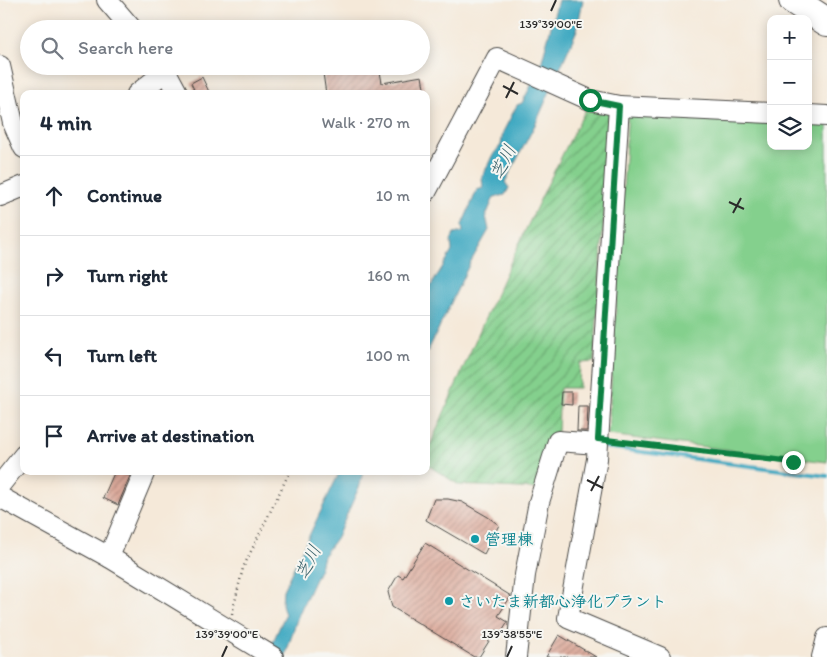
<!DOCTYPE html>
<html lang="en">
<head>
<meta charset="utf-8">
<style>
	:root { --surface:#fff; --page:#f2f2f3; --text:#1f2937; --muted:#747a83; --line:#e0e1e3 }
	body { margin:0; font-family:Itim,"Klee One",sans-serif; background:var(--page); color:var(--text) }
	.controls { position:absolute; right:15px; top:15px; display:grid; overflow:hidden; border-radius:10px; box-shadow:0 2px 12px #0003 }
	.controls button { width:45px; height:45px; display:grid; place-items:center; padding:0; border:0; border-bottom:1px solid var(--line); background:var(--surface); color:var(--text); font:25px sans-serif }
	.stop { position:absolute; width:15px; height:15px; margin:-11px; border:4px solid #0b8043; border-radius:50%; background:#fff }
	.stop.end { background:#0b8043; border-color:#fff; box-shadow:0 1px 5px #0008 }
	.list { margin:0; padding:0; list-style:none }
	h2 { display:flex; justify-content:space-between; align-items:center; height:65px; margin:0; padding:0 20px; font-size:21px }
	h2 small { font-size:16px; font-weight:400; color:var(--muted) }
	.list li { display:grid; grid-template-columns:32px 1fr auto; gap:15px; align-items:center; box-sizing:border-box; height:80px; padding:0 20px; border-top:1px solid var(--line) }
	.list b { display:block; font-size:19px; white-space:nowrap }
	.list em { font-size:16px; font-style:normal; color:var(--muted) }
	.icon { flex:none; width:28px; height:28px; fill:none; stroke:currentColor; stroke-width:2; stroke-linecap:round; stroke-linejoin:round }
	.map { position:relative; flex:none; width:827px; height:657px; overflow:hidden }
	.search { position:absolute; background:var(--surface); box-shadow:0 2px 12px #0003; left:20px; top:20px; width:410px; height:55px; display:flex; align-items:center; gap:12px; box-sizing:border-box; padding:0 18px; border-radius:28px; color:var(--muted); font-size:19px }
	.panel { position:absolute; background:var(--surface); box-shadow:0 2px 12px #0003; left:20px; top:90px; width:410px; height:385px; border-radius:10px }
	.map>svg:first-child { display:block }
	.grass { fill:#84d08d; stroke:#587e5c }
	.garden { fill:url(#garden-furrows); stroke:#587e5c }
	.water { fill:#42aac2; stroke:#366a76 }
	.lines { fill:none; stroke-linecap:round; stroke-linejoin:round }
	.stream { stroke:#42aac2; stroke-width:4 }
	.building { fill:url(#building-hatch) }
	.minor-casing { stroke:#494845; stroke-width:22 }
	.highway-casing { stroke:#494845; stroke-width:30 }
	.path { stroke:#494845; stroke-width:2.5; stroke-dasharray:1 4; stroke-linecap:butt }
	.minor { stroke:#fff; stroke-width:20 }
	.highway { stroke:#fff; stroke-width:28 }
	.route { stroke:#0b8043; stroke-width:6 }
	.ticks { fill:none; stroke:#2b2b2b; stroke-width:2 }
	.culture-dot { fill:#0f9aa8; stroke:#f6f6f2; stroke-width:2 }
	.labels { text-anchor:middle; stroke-width:4; stroke-linejoin:round; paint-order:stroke }
	.culture-label { font-size:16px; font-weight:bold; fill:#0d838f; stroke:#f6f6f2; text-anchor:start }
	.water-label { font-size:18px; font-style:italic; fill:#345e67; stroke:#f6f6f2 }
	.ticks-label { font-size:12px; text-anchor:middle; fill:#2b2b2b; stroke:#f6f6f2; stroke-width:4; stroke-linejoin:round; paint-order:stroke }
</style>
</head>
<body>
<div class="map">
<svg width="827" height="657" viewBox="0 0 827 657">
	<defs>
		<pattern id="garden-furrows" width="10" height="10" patternUnits="userSpaceOnUse" patternTransform="scale(1.25)"><rect width="10" height="10" fill="#84d08d"/><path d="M-1 1l2-2M0 10L10 0M9 11l2-2" fill="none" stroke="#6ca973"/></pattern>
		<pattern id="building-hatch" width="6" height="6" patternUnits="userSpaceOnUse" patternTransform="scale(1.25)"><rect width="6" height="6" fill="#dcaa9b"/><path d="M-1 1l2-2M0 6l6-6M5 7l2-2" fill="none" stroke="#b38b7f"/></pattern>
	</defs>
	<rect width="100%" height="100%" fill="#f6f6f2"/>
	<filter id="ink" filterUnits="userSpaceOnUse"><feTurbulence type="fractalNoise" baseFrequency=".02" numOctaves="2"/><feDisplacementMap in="SourceGraphic" scale="10" xChannelSelector="R" yChannelSelector="G"/><feConvolveMatrix kernelMatrix="1 2 1 2 8 2 1 2 1" color-interpolation-filters="sRGB"/></filter>
	<filter id="wash" filterUnits="userSpaceOnUse"><feTurbulence type="fractalNoise" baseFrequency=".0096" numOctaves="4" result="noise"/><feDisplacementMap in="SourceGraphic" scale="20" xChannelSelector="R" yChannelSelector="G"/><feGaussianBlur stdDeviation="1.12" result="paint"/><feColorMatrix in="noise" values="0 0 0 0 0 0 0 0 0 0 0 0 0 0 0 0 0 1.4 0 .05"/><feComposite in="paint" operator="in"/></filter>
	<g filter="url(#wash)">
		<rect width="100%" height="100%" fill="#f5e9d9"/>
		<!-- grass -->
		<path class="grass" d="M628,111L771,119V146H808V121L827,122V462L608,435Z"/>
		<!-- garden -->
		<path class="garden" d="M587,107L611,113L594,362L580,363L579,388H560L558,432L545,447L539,489L459,485L426,464V455C476,337 527,220 587,107Z"/>
		<!-- water -->
		<g class="water">
			<path d="M558,0H583L577,30L536,123L505,182L509,188L505,195L494,197L486,216L489,230L470,263L426,355V298L428,291L452,251L451,241L454,234L463,232L462,225L477,190L483,188L482,178L492,156L501,145L503,132L517,105L522,103L540,68Z"/>
			<path d="M340,471H363L360,485L337,537L323,556L320,568L298,616L285,657H266L285,615L282,604L283,590Z"/>
		</g>
		<g class="lines">
			<!-- stream -->
			<path class="stream" d="M604,447L827,476"/>
		</g>
		<g id="blocks">
			<!-- building -->
			<g class="building">
				<path d="M335,66H379L382,83L422,76L425,94H326L323,73Z"/>
				<path d="M202,77L210,94H196L191,83Z"/>
				<path d="M562,392H572V405L561,404Z"/>
				<path d="M578,406H588L587,431H577Z"/>
				<path d="M115,471L130,476L118,505L103,498Z"/>
				<path d="M434,499H448L462,502L488,517L499,525L484,554L426,520Z"/>
				<path d="M425,543L511,596L498,616L508,622L501,633L496,630L479,657H474L392,607L388,592L398,575L403,578Z"/>
				<path d="M559,635L596,657H546Z"/>
			</g>
		</g>
	</g>
	<g filter="url(#ink)">
		<use href="#blocks" fill-opacity="0" stroke="#494845" stroke-width="1"/>
		<g class="lines">
			<defs>
				<g id="minor">
					<path d="M107,0L132,29"/>
					<path d="M0,66L13,123L24,148"/>
					<path d="M163,66L178,94"/>
					<path d="M137,94L166,71"/>
					<path d="M808,115L827,116"/>
					<path d="M426,192L497,58L590,100L619,106"/>
					<path d="M0,196L24,186"/>
					<path d="M0,485L24,455"/>
					<path d="M0,497L109,557L273,657"/>
					<path d="M109,557L145,471"/>
					<path d="M516,657L525,575L539,502L558,441L597,444"/>
					<path d="M660,657L568,618L597,459L619,106L771,113"/>
					<path d="M822,657L827,638"/>
				</g>
				<path id="highway" d="M793,0L827,22"/>
			</defs>
			<!-- minor casing -->
			<use href="#minor" class="minor-casing"/>
			<!-- highway casing -->
			<use href="#highway" class="highway-casing"/>
			<!-- path -->
			<g class="path">
				<path d="M614,441L793,462"/>
				<path d="M232,614L243,568L290,471"/>
			</g>
			<!-- minor -->
			<use href="#minor" class="minor"/>
			<!-- highway -->
			<use href="#highway" class="highway"/>
		</g>
	</g>
	<g class="lines" filter="url(#ink)">
		<!-- route -->
		<path class="route" d="M590,100L619,106L598,439L793,462"/>
	</g>
	<!-- ticks -->
	<path class="ticks" d="M551,11L556,0M503,86L518,94M506,98L514,82M729,202L744,209M733,213L741,198M587,480L603,488M591,491L599,476M222,657L227,646M507,657L512,646"/>
	<!-- markers -->
	<g class="culture-dot">
		<circle cx="475" cy="539" r="5"/>
		<circle cx="449" cy="601" r="5"/>
	</g>
	<g class="labels">
		<!-- culture labels -->
		<g class="culture-label">
			<text x="485" y="545">管理棟</text>
			<text x="459" y="607">さいたま新都心浄化プラント</text>
		</g>
		<!-- water labels -->
		<g class="water-label">
			<text transform="translate(503 162) rotate(-64)" y="6">芝川</text>
			<text transform="translate(308 562) rotate(-64)" y="6">芝川</text>
		</g>
	</g>
	<g class="ticks-label">
		<text x="551" y="28">139°39'00"E</text>
		<text x="227" y="638">139°39'00"E</text>
		<text x="512" y="638">139°38'55"E</text>
	</g>
</svg>
<div class="controls">
<button>+</button>
<button>−</button>
<button><svg class="icon" aria-label="layers" viewBox="0 0 24 24"><path d="M12 4l9 5-9 5-9-5zM3 14l9 5 9-5"/></svg></button>
</div>
<div class="stop" style="left:590px;top:100px"></div>
<div class="stop end" style="left:793px;top:462px"></div>
<div class="search"><svg class="icon" aria-label="search" viewBox="0 0 24 24"><circle cx="10" cy="10" r="6"/><path d="M15 15l6 6"/></svg>Search here</div>
<section class="panel">
<h2>4 min<small>Walk · 270 m</small></h2>
<ul class="list">
<li><svg class="icon" aria-label="ahead" viewBox="0 0 24 24"><path d="M12 20V5M6 11l6-6 6 6"/></svg><div><b>Continue</b></div><em>10 m</em></li>
<li><svg class="icon" aria-label="right" viewBox="0 0 24 24"><path d="M7 20v-9h11M14 6l5 5-5 5"/></svg><div><b>Turn right</b></div><em>160 m</em></li>
<li><svg class="icon" aria-label="left" viewBox="0 0 24 24"><path d="M17 20v-9H6M10 6l-5 5 5 5"/></svg><div><b>Turn left</b></div><em>100 m</em></li>
<li><svg class="icon" aria-label="arrive" viewBox="0 0 24 24"><path d="M6 21V4h12l-3 4 3 4H6"/></svg><div><b>Arrive at destination</b></div></li>
</ul>
</section>
</div>
</body>
</html>
